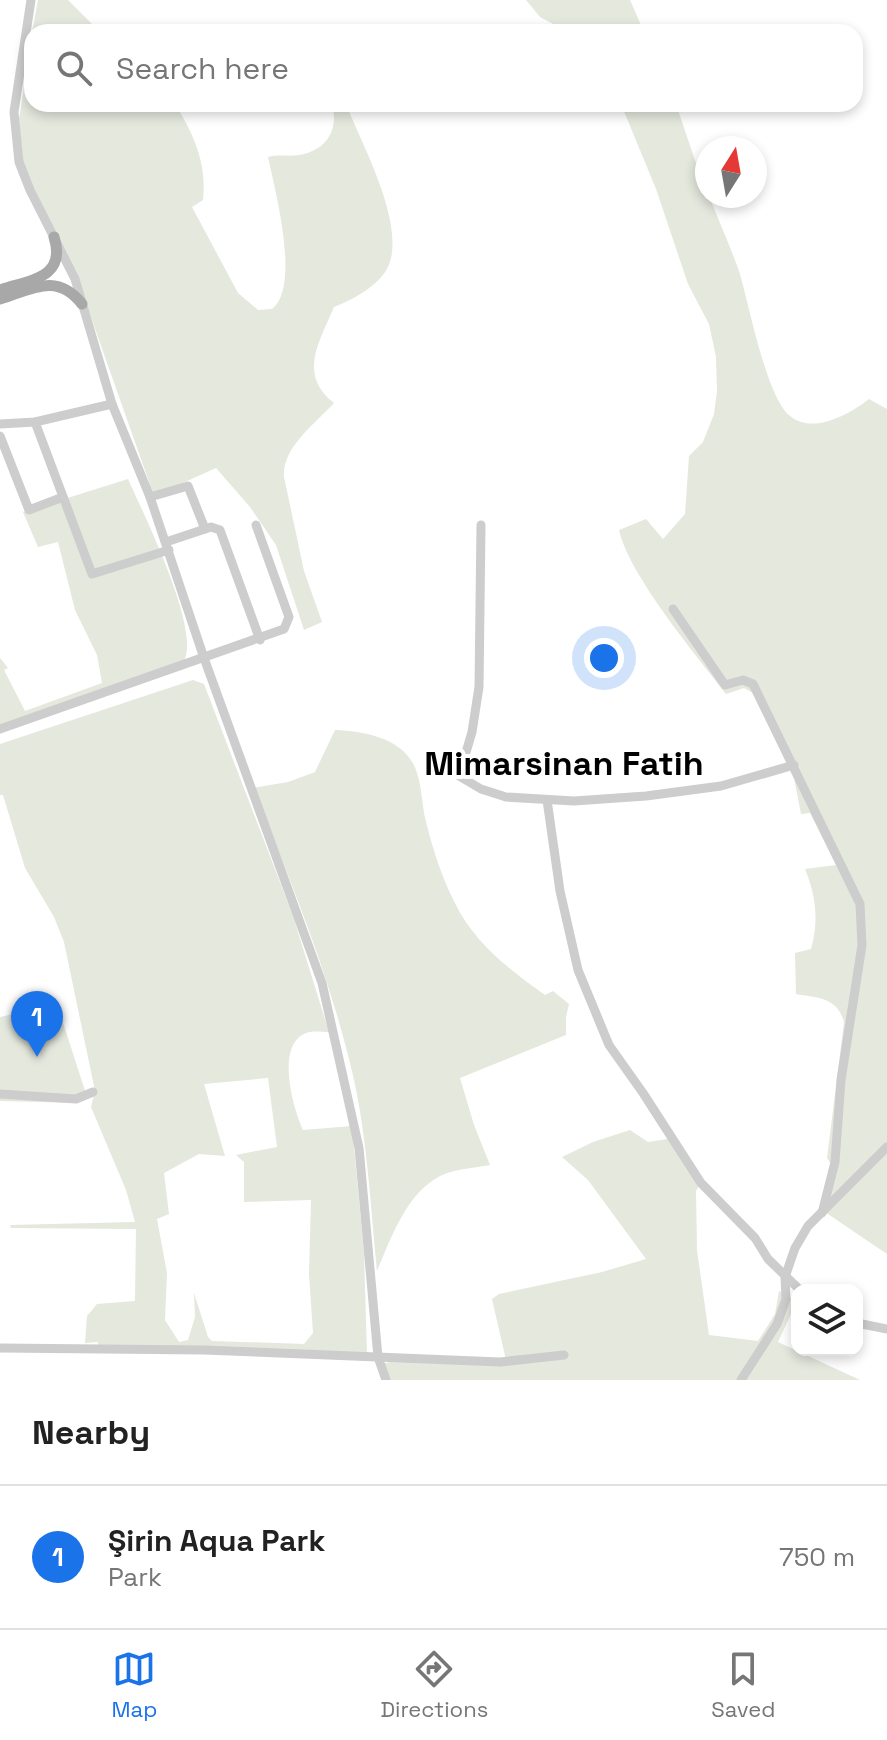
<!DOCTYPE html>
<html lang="en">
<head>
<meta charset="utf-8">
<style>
	:root { --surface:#fff; --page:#f6f6f6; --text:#222; --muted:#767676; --line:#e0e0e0; --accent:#1a73e8 }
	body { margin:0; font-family:"Space Grotesk",sans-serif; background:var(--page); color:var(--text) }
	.controls { position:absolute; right:24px; bottom:24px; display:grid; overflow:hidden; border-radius:16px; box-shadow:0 4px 12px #0003 }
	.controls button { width:72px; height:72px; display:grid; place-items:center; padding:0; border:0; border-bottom:2px solid var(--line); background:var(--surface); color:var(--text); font:40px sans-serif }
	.compass { position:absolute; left:695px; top:136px; width:72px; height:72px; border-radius:50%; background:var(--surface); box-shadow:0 4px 12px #0003; rotate:11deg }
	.you { position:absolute; left:604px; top:658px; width:28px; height:28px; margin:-20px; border:6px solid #fff; border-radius:50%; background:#1a73e8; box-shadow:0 0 0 12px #1a73e833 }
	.badge { display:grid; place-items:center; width:52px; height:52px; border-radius:50%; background:var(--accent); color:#fff; font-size:26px; font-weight:700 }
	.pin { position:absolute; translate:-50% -66px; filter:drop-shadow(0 2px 4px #0008) }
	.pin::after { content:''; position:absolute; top:42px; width:28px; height:24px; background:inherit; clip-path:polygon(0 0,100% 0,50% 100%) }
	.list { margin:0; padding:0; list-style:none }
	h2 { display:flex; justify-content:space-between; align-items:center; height:104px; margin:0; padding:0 32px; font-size:34px }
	h2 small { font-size:26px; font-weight:400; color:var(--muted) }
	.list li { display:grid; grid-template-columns:52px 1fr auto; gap:24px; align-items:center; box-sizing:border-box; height:144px; padding:0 32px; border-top:2px solid var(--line) }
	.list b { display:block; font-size:30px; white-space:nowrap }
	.list p { margin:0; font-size:26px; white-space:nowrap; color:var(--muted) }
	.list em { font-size:26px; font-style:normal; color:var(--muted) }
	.icon { flex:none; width:44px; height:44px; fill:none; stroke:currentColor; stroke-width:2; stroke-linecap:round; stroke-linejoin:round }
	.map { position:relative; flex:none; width:887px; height:1380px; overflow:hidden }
	.search { position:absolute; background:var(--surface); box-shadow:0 4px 12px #0003; left:24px; right:24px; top:24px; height:88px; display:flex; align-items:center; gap:20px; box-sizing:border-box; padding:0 28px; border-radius:24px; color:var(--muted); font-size:30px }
	.sheet { height:248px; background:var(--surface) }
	nav { display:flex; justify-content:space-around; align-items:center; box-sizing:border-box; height:112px; border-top:2px solid var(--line); background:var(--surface); font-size:22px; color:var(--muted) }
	nav a { display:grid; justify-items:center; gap:4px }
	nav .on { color:var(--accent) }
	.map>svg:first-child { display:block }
	.green { fill:#e4e8dd; fill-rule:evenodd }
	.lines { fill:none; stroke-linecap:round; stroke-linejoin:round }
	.minor { stroke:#cdcdcd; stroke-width:9 }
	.major { stroke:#a8a8a8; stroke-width:11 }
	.labels { text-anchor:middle; stroke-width:8; stroke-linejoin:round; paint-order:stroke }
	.district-label { font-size:34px; font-weight:bold; fill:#000; stroke:#fff }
</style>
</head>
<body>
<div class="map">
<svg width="887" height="1380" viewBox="0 0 887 1380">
	<rect width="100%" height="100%" fill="#fff"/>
	<!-- green -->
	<g class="green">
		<path d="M38,0H68L100,32H32Z"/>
		<path d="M526,0H630L644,32H587L575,27L557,26L540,17Z"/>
		<path d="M32,35V104H175C194,135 207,163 203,200L192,207L238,293L258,310L272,309C301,286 275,190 268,157C279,154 288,157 299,155C327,151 339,129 332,104H346C362,145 403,218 390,262C383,284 354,299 334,307C320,341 297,374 334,403C316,423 282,447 284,477L304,571L322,622L304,630L276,545L250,507L216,468L154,496L81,289L23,165L19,119Z"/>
		<path d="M621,104H676L707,196H709C719,221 730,246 739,271C749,303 766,397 790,416C813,435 850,414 869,399L887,409V1254L819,1208L831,1164L827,1158L844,1022C837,997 818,998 796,994L795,953L811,949C819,921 816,896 805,869L836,865L810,813L801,814L794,778L753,693L744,688L726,694C696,655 629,575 619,530L646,519L663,539L685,514L689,456L703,442L714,414L717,391L716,357L709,324L688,284L656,189Z"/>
		<path d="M128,479C143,513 201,629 184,661L0,726V658L8,668L4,670L25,711L102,683L97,655L75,610L58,542L38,547L23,512Z"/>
		<path d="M193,680L204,684L293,916L329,1032C321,1032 311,1030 304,1034C276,1047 293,1109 303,1130L352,1126L364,1253L367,1355L99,1350L98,1342L85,1343L87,1316L97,1304L135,1301L136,1229L11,1228L10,1225L135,1222L126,1190L91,1107L95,1091L64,942L54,917L25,868L3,795H0V744ZM268,1078L277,1147L236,1155L244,1162V1202L311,1200L309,1274L313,1333L304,1344L212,1341L208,1337L194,1293L195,1317L188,1340L179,1342L165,1320L167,1273L157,1219L169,1214L164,1173L199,1154L225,1156L204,1084Z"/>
		<path d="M335,730C366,731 407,739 417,773C422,788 422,806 426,822C433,850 442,878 455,903C474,943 510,970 545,995L553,991L569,1004L566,1017V1035L460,1078L474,1125L490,1165C475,1168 453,1169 440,1176C406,1194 391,1238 377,1271C370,1201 367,1128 349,1059C326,967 289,876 253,788L288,782L315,772Z"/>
		<path d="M57,1004L87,1097L77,1103L0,1101V1017Z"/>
		<path d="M630,1130L648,1142L674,1138L702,1181L696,1191L697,1250L709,1335L758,1341L775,1314L779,1291L795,1300L797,1298V1301L778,1342L860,1380H386L382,1364L416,1356L506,1360L492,1299L499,1294L602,1272L646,1259L588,1180L562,1157L593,1142Z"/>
	</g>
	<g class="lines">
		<!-- minor -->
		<g class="minor">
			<path d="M31,0L14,112L19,162L30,190L75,279L112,404L150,497L204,658L322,983L359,1148L378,1357L386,1380"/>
			<path d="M35,422L92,574L169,550"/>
			<path d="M0,424L35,422L112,404"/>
			<path d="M0,436L29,510L63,497"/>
			<path d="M150,497L188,486L205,529"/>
			<path d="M481,525L479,687L472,732L459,776L481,789L506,797L574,801L646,796L721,786L794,765"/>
			<path d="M166,542L211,527L220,530L260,640"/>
			<path d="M673,609L725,685L743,680L753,684L860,904L862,945L841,1080L835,1162L822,1213"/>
			<path d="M0,729L284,629L289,617L256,525"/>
			<path d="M547,800L560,891L578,970L609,1045L643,1093L701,1183L755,1238L768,1259L800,1290"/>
			<path d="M0,1094L76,1099L93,1092"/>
			<path d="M857,1323L887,1329"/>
			<path d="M0,1348L204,1350L500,1362L564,1355"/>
			<path d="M741,1380L777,1324L786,1299L785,1277L795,1248L808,1226L887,1147"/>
		</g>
		<!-- major -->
		<g class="major">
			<path d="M0,290C30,280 67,278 54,237"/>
			<path d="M0,299C32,289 57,272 82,304"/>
		</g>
	</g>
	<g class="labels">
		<!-- district labels -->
		<g class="district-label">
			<text x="564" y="775">Mimarsinan Fatih</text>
		</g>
	</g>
</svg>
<div class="controls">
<button><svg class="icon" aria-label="layers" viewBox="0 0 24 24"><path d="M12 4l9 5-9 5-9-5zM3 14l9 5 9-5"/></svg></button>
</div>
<svg class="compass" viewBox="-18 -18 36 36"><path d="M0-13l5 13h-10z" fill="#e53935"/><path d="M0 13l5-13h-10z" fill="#767676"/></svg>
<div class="you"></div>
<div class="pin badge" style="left:37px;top:1057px">1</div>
<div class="search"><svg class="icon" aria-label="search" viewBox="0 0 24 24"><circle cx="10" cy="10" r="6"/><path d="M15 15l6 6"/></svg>Search here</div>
</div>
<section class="sheet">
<h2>Nearby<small></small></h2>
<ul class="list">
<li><span class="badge">1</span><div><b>Şirin Aqua Park</b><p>Park</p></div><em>750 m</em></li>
</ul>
</section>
<nav>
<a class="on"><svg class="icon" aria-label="map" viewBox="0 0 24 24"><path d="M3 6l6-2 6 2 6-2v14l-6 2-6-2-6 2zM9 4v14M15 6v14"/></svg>Map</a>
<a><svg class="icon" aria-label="directions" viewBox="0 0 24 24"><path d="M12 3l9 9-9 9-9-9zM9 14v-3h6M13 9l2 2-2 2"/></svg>Directions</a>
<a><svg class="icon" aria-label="saved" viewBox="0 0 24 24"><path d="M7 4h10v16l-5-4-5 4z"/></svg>Saved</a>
</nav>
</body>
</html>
